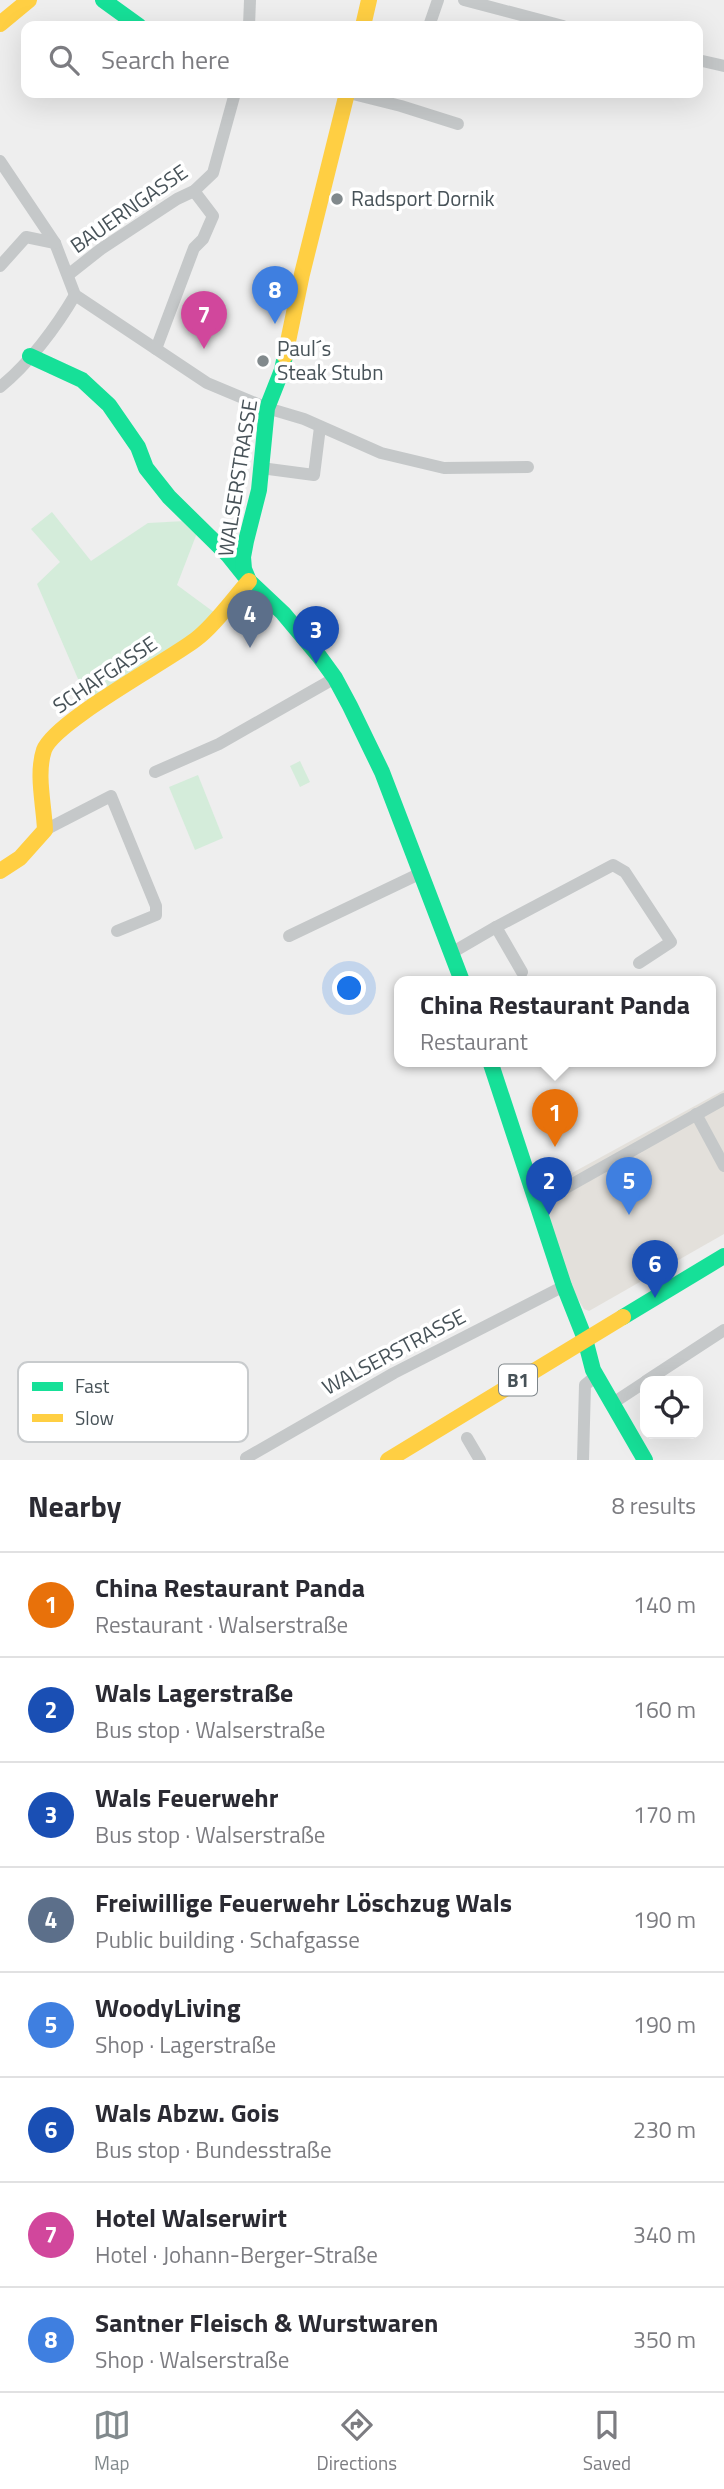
<!DOCTYPE html>
<html lang="en">
<head>
<meta charset="utf-8">
<style>
	:root { --surface:#fff; --page:#f2f2f3; --text:#2b2b33; --muted:#7c7c81; --line:#e1e1e2; --accent:#81898c }
	body { margin:0; font-family:"Titillium Web",sans-serif; background:var(--page); color:var(--text) }
	.controls { position:absolute; right:21px; bottom:21px; display:grid; overflow:hidden; border-radius:14px; box-shadow:0 7px 28px #0002 }
	.controls button { width:63px; height:63px; display:grid; place-items:center; padding:0; border:0; border-bottom:2px solid var(--line); background:var(--surface); color:var(--text); font:35px sans-serif }
	.you { position:absolute; left:350px; top:989px; width:24px; height:24px; margin:-18px; border:5px solid #fff; border-radius:50%; background:#1a73e8; box-shadow:0 0 0 10px #1a73e833 }
	.badge { display:grid; place-items:center; width:46px; height:46px; border-radius:50%; background:var(--accent); color:#fff; font-size:23px; font-weight:700 }
	.pin { position:absolute; translate:-50% -58px; filter:drop-shadow(0 2px 4px #0008) }
	.pin::after { content:''; position:absolute; top:37px; width:24px; height:21px; background:inherit; clip-path:polygon(0 0,100% 0,50% 100%) }
	.popup { position:absolute; left:394px; top:976px; width:322px; height:91px; box-sizing:border-box; display:grid; place-content:center; border-radius:14px; background:var(--surface); filter:drop-shadow(0 2px 5px #0005); font-size:23px; white-space:nowrap; color:var(--muted) }
	.popup b { font-size:26px; color:var(--text) }
	.popup::after { content:''; position:absolute; left:50%; top:100%; margin-left:-14px; border:14px solid transparent; border-top-color:var(--surface) }
	.list { margin:0; padding:0; list-style:none }
	h2 { display:flex; justify-content:space-between; align-items:center; height:91px; margin:0; padding:0 28px; font-size:30px }
	h2 small { font-size:23px; font-weight:400; color:var(--muted) }
	.list li { display:grid; grid-template-columns:46px 1fr auto; gap:21px; align-items:center; box-sizing:border-box; height:105px; padding:0 28px; border-top:2px solid var(--line) }
	.list b { display:block; font-size:26px; white-space:nowrap }
	.list p { margin:0; font-size:23px; white-space:nowrap; color:var(--muted) }
	.list em { font-size:23px; font-style:normal; color:var(--muted) }
	.icon { flex:none; width:38px; height:38px; fill:none; stroke:currentColor; stroke-width:2; stroke-linecap:round; stroke-linejoin:round }
	.map { position:relative; flex:none; width:724px; height:1460px; overflow:hidden }
	.search { position:absolute; background:var(--surface); box-shadow:0 7px 28px #0002; left:21px; right:21px; top:21px; height:77px; display:flex; align-items:center; gap:18px; box-sizing:border-box; padding:0 24px; border-radius:14px; color:var(--muted); font-size:26px }
	.sheet { height:931px; background:var(--surface) }
	nav { display:flex; justify-content:space-around; align-items:center; box-sizing:border-box; height:98px; border-top:2px solid var(--line); background:var(--surface); font-size:19px; color:var(--muted) }
	nav a { display:grid; justify-items:center; gap:4px }
	nav .on { color:var(--accent) }
	.map>svg:first-child { display:block }
	.commercial { fill:#e3e0db }
	.green { fill:#d4ecda }
	.lines { fill:none; stroke-linecap:round; stroke-linejoin:round }
	.street { stroke:#c5c8c9; stroke-width:12 }
	.fast { stroke:#16e098; stroke-width:16 }
	.slow { stroke:#ffcf43; stroke-width:16 }
	.poi-dot { fill:#81898c; stroke:#fff; stroke-width:2.5 }
	.labels { text-anchor:middle; stroke-width:7; stroke-linejoin:round; paint-order:stroke }
	.shield { fill:#fff; stroke:#7e868a; stroke-width:2 }
	.shield-label { font-size:19px; font-weight:bold; fill:#475258 }
	.poi-label { font-size:21px; fill:#475258; stroke:#fff; text-anchor:start }
	.street-label { font-size:21px; fill:#475258; stroke:#fff }
	.key { fill:#fff; stroke:#c8cbcd; stroke-width:2 }
	.key-label { font-size:19px; fill:#475258 }
</style>
</head>
<body>
<div class="map">
<svg width="724" height="1460" viewBox="0 0 724 1460">
	<rect width="100%" height="100%" fill="#eee"/>
	<!-- commercial -->
	<path class="commercial" d="M724,1090V1234L589,1311L584,1309L573,1291L539,1191Z"/>
	<!-- green -->
	<g class="green">
		<path d="M52,512L91,561L148,523L185,521L197,533L177,585L215,613L199,631L88,702L37,584L60,562L31,529Z"/>
		<path d="M300,761L310,782L300,787L290,766Z"/>
		<path d="M198,775L223,838L195,850L169,787Z"/>
	</g>
	<g class="lines">
		<!-- street -->
		<g class="street">
			<path d="M464,0L563,26"/>
			<path d="M249,26L250,0"/>
			<path d="M429,26L438,0"/>
			<path d="M698,60L724,66"/>
			<path d="M349,93L401,106L458,124"/>
			<path d="M0,161L55,243L75,295L207,383L267,408L304,419L381,453L444,468L528,467"/>
			<path d="M0,266L26,237L55,243"/>
			<path d="M68,275L101,249L177,199L194,191L213,173L235,93"/>
			<path d="M156,349L194,248L203,239L213,216L194,191"/>
			<path d="M0,387C28,365 57,326 75,295"/>
			<path d="M261,468L314,475L320,427"/>
			<path d="M155,772L219,744L335,678"/>
			<path d="M45,830L111,796L156,906V915L117,931"/>
			<path d="M496,927L522,972"/>
			<path d="M289,936L421,873"/>
			<path d="M453,952L496,927L613,865L625,872L671,942L639,963"/>
			<path d="M696,1114L724,1166"/>
			<path d="M537,1204L724,1099"/>
			<path d="M646,1381L724,1330"/>
			<path d="M613,1403L645,1382"/>
			<path d="M467,1438L480,1460"/>
			<path d="M246,1458L394,1373L564,1286"/>
			<path d="M583,1460L585,1385L596,1376"/>
		</g>
		<!-- fast -->
		<g class="fast">
			<path d="M103,0L139,26"/>
			<path d="M30,356L82,380L109,405L138,447L146,468L169,497L228,555L244,575"/>
			<path d="M285,356L282,370L267,408L259,490L246,541L243,557L244,569L249,581L283,613L319,656L335,678L350,706L382,772L462,981"/>
			<path d="M490,1061L564,1286L585,1339L593,1370L645,1460"/>
			<path d="M623,1317L724,1256"/>
		</g>
		<!-- slow -->
		<g class="slow">
			<path d="M0,24L29,0"/>
			<path d="M363,26L369,0"/>
			<path d="M285,356L302,274L347,93"/>
			<path d="M0,871L20,858L45,830C44,805 36,774 44,750C54,722 166,662 195,640C214,626 233,599 249,581"/>
			<path d="M388,1460L623,1317"/>
		</g>
	</g>
	<!-- markers -->
	<g class="poi-dot">
		<circle cx="337" cy="199" r="7"/>
		<circle cx="263" cy="361" r="7"/>
	</g>
	<g class="labels">
		<!-- shield labels -->
		<rect class="shield" x="499" y="1364.5" width="38" height="31" rx="5"/>
		<g class="shield-label">
			<text x="518" y="1387">B1</text>
		</g>
		<!-- poi labels -->
		<g class="poi-label">
			<text x="351" y="206">Radsport Dornik</text>
			<text x="277" y="356">Paul´s<tspan x="277" dy="24">Steak Stubn</tspan></text>
		</g>
		<!-- street labels -->
		<g class="street-label">
			<text transform="translate(129 209) rotate(-35)" y="7">BAUERNGASSE</text>
			<text transform="translate(238 478) rotate(-81)" y="7">WALSERSTRASSE</text>
			<text transform="translate(105 675) rotate(-34)" y="7">SCHAFGASSE</text>
			<text transform="translate(394 1352) rotate(-28)" y="7">WALSERSTRASSE</text>
		</g>
	</g>
	<!-- legend -->
	<rect x="18" y="1362" width="230" height="80" rx="10" class="key"/>
	<rect x="32" y="1382" width="31" height="9" fill="#16e098"/>
	<rect x="32" y="1414" width="31" height="8" fill="#ffcf43"/>
	<g class="key-label">
		<text x="75" y="1393">Fast</text>
		<text x="75" y="1425">Slow</text>
	</g>
</svg>
<div class="controls">
<button><svg class="icon" aria-label="locate" viewBox="0 0 24 24"><circle cx="12" cy="12" r="6"/><path d="M12 2v4M12 18v4M2 12h4M18 12h4"/></svg></button>
</div>
<div class="you"></div>
<div class="pin badge" style="left:555px;top:1147px;background:#e8710a">1</div>
<div class="popup"><b>China Restaurant Panda</b>Restaurant</div>
<div class="pin badge" style="left:549px;top:1215px;background:#1a4fb4">2</div>
<div class="pin badge" style="left:316px;top:664px;background:#1a4fb4">3</div>
<div class="pin badge" style="left:250px;top:648px;background:#5c6f8a">4</div>
<div class="pin badge" style="left:629px;top:1215px;background:#3f7fe0">5</div>
<div class="pin badge" style="left:655px;top:1298px;background:#1a4fb4">6</div>
<div class="pin badge" style="left:204px;top:349px;background:#d1479c">7</div>
<div class="pin badge" style="left:275px;top:324px;background:#3f7fe0">8</div>
<div class="search"><svg class="icon" aria-label="search" viewBox="0 0 24 24"><circle cx="10" cy="10" r="6"/><path d="M15 15l6 6"/></svg>Search here</div>
</div>
<section class="sheet">
<h2>Nearby<small>8 results</small></h2>
<ul class="list">
<li><span class="badge" style="background:#e8710a">1</span><div><b>China Restaurant Panda</b><p>Restaurant · Walserstraße</p></div><em>140 m</em></li>
<li><span class="badge" style="background:#1a4fb4">2</span><div><b>Wals Lagerstraße</b><p>Bus stop · Walserstraße</p></div><em>160 m</em></li>
<li><span class="badge" style="background:#1a4fb4">3</span><div><b>Wals Feuerwehr</b><p>Bus stop · Walserstraße</p></div><em>170 m</em></li>
<li><span class="badge" style="background:#5c6f8a">4</span><div><b>Freiwillige Feuerwehr Löschzug Wals</b><p>Public building · Schafgasse</p></div><em>190 m</em></li>
<li><span class="badge" style="background:#3f7fe0">5</span><div><b>WoodyLiving</b><p>Shop · Lagerstraße</p></div><em>190 m</em></li>
<li><span class="badge" style="background:#1a4fb4">6</span><div><b>Wals Abzw. Gois</b><p>Bus stop · Bundesstraße</p></div><em>230 m</em></li>
<li><span class="badge" style="background:#d1479c">7</span><div><b>Hotel Walserwirt</b><p>Hotel · Johann-Berger-Straße</p></div><em>340 m</em></li>
<li><span class="badge" style="background:#3f7fe0">8</span><div><b>Santner Fleisch &amp; Wurstwaren</b><p>Shop · Walserstraße</p></div><em>350 m</em></li>
</ul>
</section>
<nav>
<a class="on"><svg class="icon" aria-label="map" viewBox="0 0 24 24"><path d="M3 6l6-2 6 2 6-2v14l-6 2-6-2-6 2zM9 4v14M15 6v14"/></svg>Map</a>
<a><svg class="icon" aria-label="directions" viewBox="0 0 24 24"><path d="M12 3l9 9-9 9-9-9zM9 14v-3h6M13 9l2 2-2 2"/></svg>Directions</a>
<a><svg class="icon" aria-label="saved" viewBox="0 0 24 24"><path d="M7 4h10v16l-5-4-5 4z"/></svg>Saved</a>
</nav>
</body>
</html>
